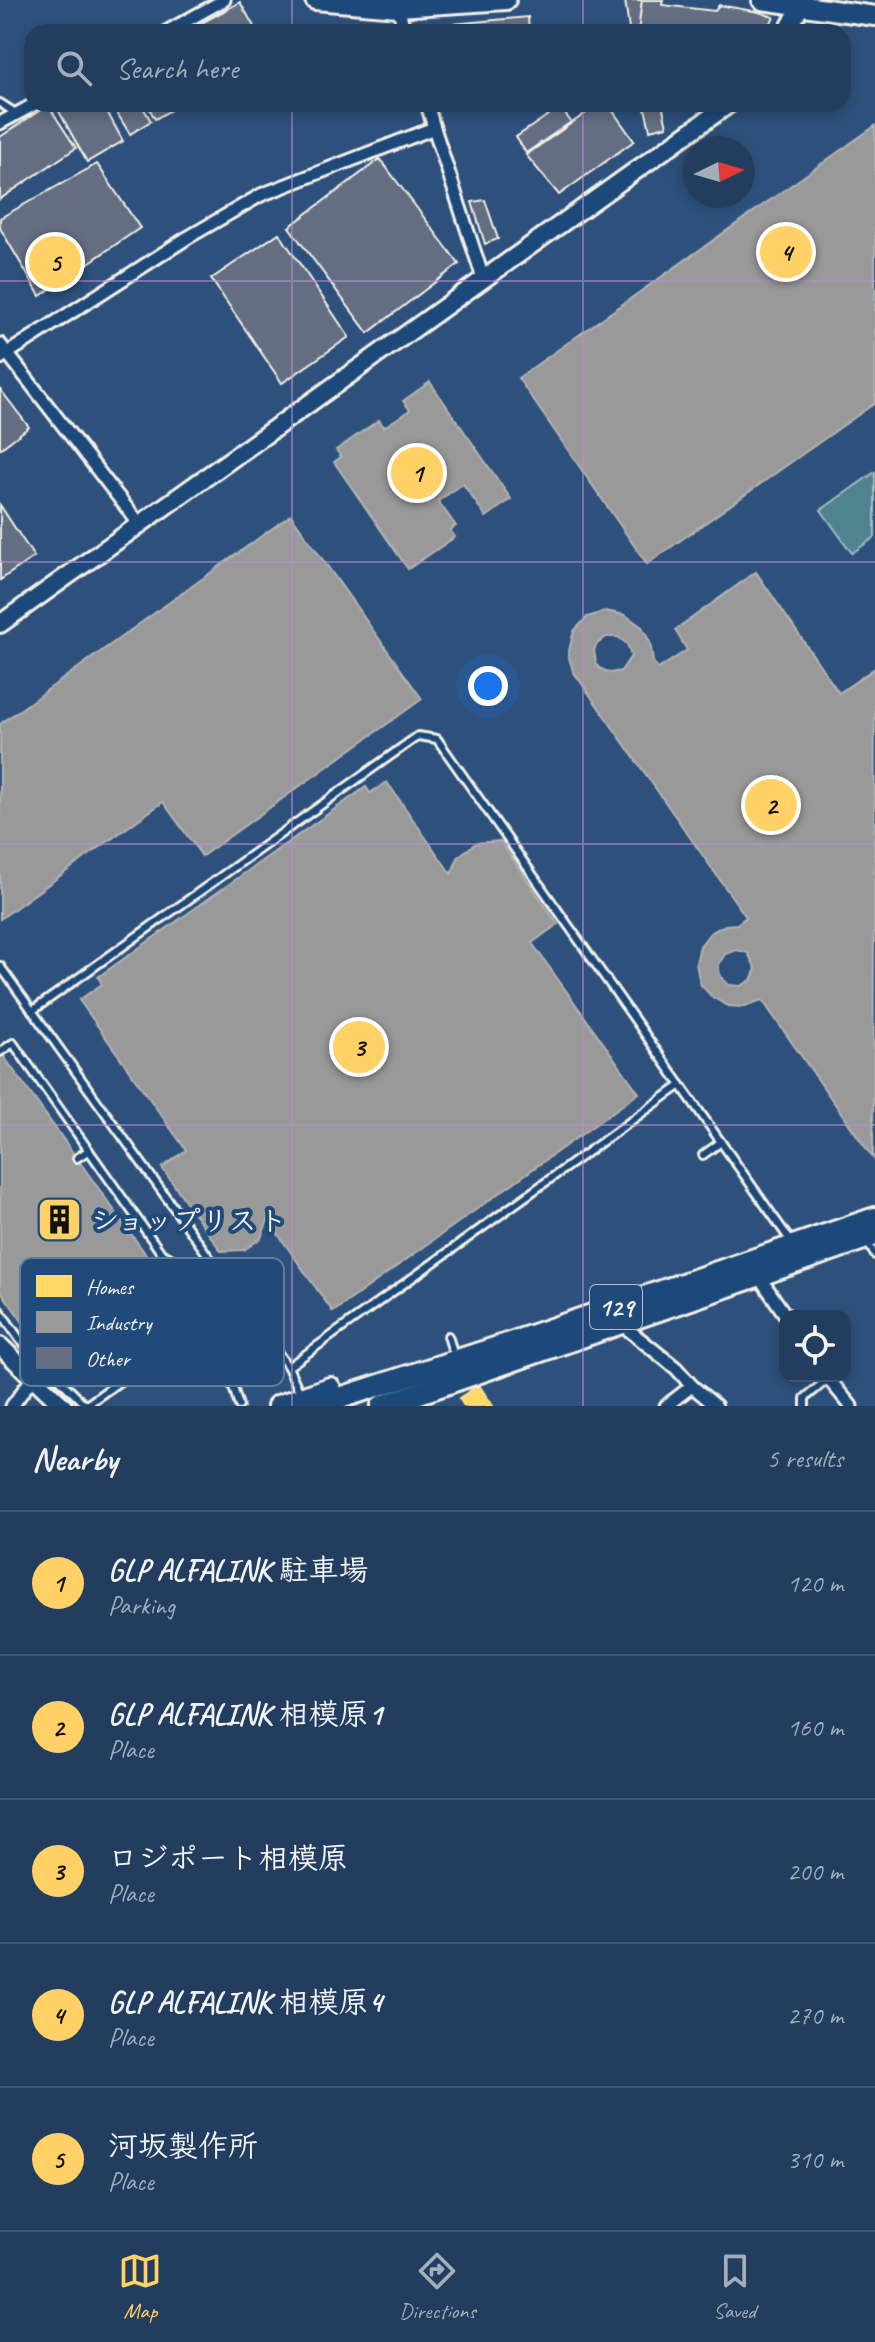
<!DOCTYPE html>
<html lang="en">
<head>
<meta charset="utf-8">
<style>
	:root { --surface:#223d5d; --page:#2e4866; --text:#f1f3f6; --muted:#a2aebc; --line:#3f5672; --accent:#ffd166 }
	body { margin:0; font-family:Caveat,"Klee One",sans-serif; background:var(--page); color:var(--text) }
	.controls { position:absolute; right:24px; bottom:24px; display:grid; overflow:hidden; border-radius:16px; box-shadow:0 4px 12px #0003 }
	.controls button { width:72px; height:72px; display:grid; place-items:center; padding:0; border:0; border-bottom:2px solid var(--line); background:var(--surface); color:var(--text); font:40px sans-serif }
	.compass { position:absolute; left:683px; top:136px; width:72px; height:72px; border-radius:50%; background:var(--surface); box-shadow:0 4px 12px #0003; rotate:85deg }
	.you { position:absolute; left:488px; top:686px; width:28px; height:28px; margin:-20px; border:6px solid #fff; border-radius:50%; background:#1a73e8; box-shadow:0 0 0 12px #1a73e833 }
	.badge { display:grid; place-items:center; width:52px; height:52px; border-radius:50%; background:var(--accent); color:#111; font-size:26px; font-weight:700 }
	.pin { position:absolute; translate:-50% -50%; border:4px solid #fff; box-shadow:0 2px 8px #0006 }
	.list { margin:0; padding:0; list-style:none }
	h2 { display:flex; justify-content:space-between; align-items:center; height:104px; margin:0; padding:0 32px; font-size:34px }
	h2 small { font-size:26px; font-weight:400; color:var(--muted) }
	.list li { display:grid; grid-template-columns:52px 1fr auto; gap:24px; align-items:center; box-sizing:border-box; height:144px; padding:0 32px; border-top:2px solid var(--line) }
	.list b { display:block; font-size:30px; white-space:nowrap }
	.list p { margin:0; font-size:26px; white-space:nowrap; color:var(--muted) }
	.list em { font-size:26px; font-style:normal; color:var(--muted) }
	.icon { flex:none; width:44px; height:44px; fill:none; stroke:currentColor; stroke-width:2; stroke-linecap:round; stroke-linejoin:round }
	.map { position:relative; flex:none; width:875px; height:1406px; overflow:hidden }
	.search { position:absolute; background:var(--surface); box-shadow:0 4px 12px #0003; left:24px; right:24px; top:24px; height:88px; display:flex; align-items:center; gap:20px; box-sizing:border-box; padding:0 28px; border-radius:24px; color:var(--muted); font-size:30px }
	.sheet { height:824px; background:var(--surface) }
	nav { display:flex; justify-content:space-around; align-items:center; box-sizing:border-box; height:112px; border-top:2px solid var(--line); background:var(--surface); font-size:22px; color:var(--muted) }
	nav a { display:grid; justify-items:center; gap:4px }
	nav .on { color:var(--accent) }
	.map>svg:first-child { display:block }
	.green { fill:#4f8390; stroke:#a2babc; stroke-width:2 }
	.homes { fill:#ffd966; stroke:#fce08d; stroke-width:2 }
	.industry { fill:#999; stroke:#b4b3b1; stroke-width:2; fill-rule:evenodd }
	.building { fill:#636e82; stroke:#f4f1e8; stroke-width:2 }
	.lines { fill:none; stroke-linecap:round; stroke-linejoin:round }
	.lane-casing { stroke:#f4f1e8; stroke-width:12 }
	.street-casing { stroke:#f4f1e8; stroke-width:17 }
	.secondary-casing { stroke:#f4f1e8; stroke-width:22 }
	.primary-casing { stroke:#f4f1e8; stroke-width:24 }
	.highway-casing { stroke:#f4f1e8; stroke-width:26 }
	.lane { stroke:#1f4a7a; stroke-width:6 }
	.street { stroke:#1f4a7a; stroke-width:11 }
	.secondary { stroke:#1f4a7a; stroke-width:16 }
	.primary { stroke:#1f4a7a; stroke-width:18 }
	.highway { stroke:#1f4a7a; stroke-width:20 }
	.grid { fill:none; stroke:#b88ed4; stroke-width:2; stroke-opacity:0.55 }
	.labels { text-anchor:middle; stroke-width:8; stroke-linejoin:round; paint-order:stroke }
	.shield { fill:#1f4a7a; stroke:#b4bfc7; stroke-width:2 }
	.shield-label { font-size:26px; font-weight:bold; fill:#f4f1e8 }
	.poi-label { font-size:28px; font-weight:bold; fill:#f4f1e8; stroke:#1f4a7a; text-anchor:start }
	.key { fill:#1f4a7a; stroke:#5f7c9b; stroke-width:2 }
	.key-label { font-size:22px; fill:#f4f1e8 }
</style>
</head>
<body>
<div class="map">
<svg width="875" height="1406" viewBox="0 0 875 1406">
	<rect width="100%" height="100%" fill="#2d517c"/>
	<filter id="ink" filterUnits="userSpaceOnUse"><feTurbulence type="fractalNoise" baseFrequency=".0125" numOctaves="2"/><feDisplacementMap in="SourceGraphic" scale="16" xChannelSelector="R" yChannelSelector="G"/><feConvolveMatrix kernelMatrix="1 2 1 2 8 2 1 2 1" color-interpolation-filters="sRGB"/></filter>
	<g filter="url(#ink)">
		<!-- green -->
		<path class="green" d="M875,472V537L852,553L821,510Z"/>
		<!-- homes -->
		<path class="homes" d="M479,1385L493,1406H464L459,1398Z"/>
		<!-- industry -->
		<g class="industry">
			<path d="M875,126V403L647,564L518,378Z"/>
			<path d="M430,382L511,499L486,517L463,484L438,501L456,526L450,530L455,537L408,569L334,462L341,457L336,450L379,420L384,427L410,410L403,401Z"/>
			<path d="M291,515L422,699L202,856L163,802L0,919V724Z"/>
			<path d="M756,572L839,693L875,668L873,1158L762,1000L743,1007L728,1006L712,997L700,984L696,963L700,946L710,933L725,925L737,924L746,917L573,671L568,654L574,631L587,617L606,611L625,615L642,627L650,642L653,662L658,669L687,650L675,630ZM606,637H618L627,644L631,656L621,671L610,673L599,668L596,663L594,651L596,645ZM737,950L748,953L756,969L751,980L741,986L729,985L721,977L719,971V964L725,954Z"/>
			<path d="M387,782L451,874L459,856L476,843L500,841L558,924L532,943L639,1093L333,1312L268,1220L261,1238L244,1250L221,1251L162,1168L186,1150L79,1000L102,984L98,977L366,787L370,793Z"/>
			<path d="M0,1051L165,1281L52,1363L0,1290Z"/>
		</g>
		<!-- building -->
		<g class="building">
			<path d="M625,0H642L639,30L629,29Z"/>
			<path d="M642,0H663L662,5L715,11L719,5L759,12L774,17L766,31L760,32H638Z"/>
			<path d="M240,2L256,30L185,32Z"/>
			<path d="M528,17L529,32H443L442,25Z"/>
			<path d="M59,104H103L123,141L87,162L56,106Z"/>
			<path d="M132,104H141L151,121L130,134L117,113Z"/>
			<path d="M147,104H181L155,119Z"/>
			<path d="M599,104H608L634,141L559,195L526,155Z"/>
			<path d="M644,104H662L667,126L650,130Z"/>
			<path d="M48,105L76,148L0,199V137Z"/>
			<path d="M560,107L571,122L526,153L516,137Z"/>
			<path d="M380,159L459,264L368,333L289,227Z"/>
			<path d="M97,164L140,228L40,296L0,228V218Z"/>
			<path d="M485,200L498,239L485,244L472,202Z"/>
			<path d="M279,233L349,337L282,383L211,279Z"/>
			<path d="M0,389L29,427L0,449Z"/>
			<path d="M0,505L34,557L0,580Z"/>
		</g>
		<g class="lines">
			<defs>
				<g id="lane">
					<path d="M0,103L17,114"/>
					<path d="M0,966L288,1367L301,1395"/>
					<path d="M32,1011L418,736L437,739L792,1243"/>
					<path d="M0,1052L13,1043L162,1254C164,1266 170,1277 179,1287C183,1291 189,1292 193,1298C217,1329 227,1369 239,1406"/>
					<path d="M703,1155L721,1142"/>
					<path d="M77,1158L89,1150"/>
					<path d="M867,1242L875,1255"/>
					<path d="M162,1254C177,1258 190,1278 190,1293"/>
					<path d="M181,1310L195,1300"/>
					<path d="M0,1311L20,1340L84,1404H88L162,1351L171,1353L184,1372L194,1376L226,1366"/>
					<path d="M448,1336L452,1349"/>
					<path d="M131,1337L148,1361"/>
					<path d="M124,1341L143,1322L151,1323L169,1350"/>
					<path d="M288,1367L681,1085"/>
					<path d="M805,1406V1398L828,1379"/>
				</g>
				<g id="street">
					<path d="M398,7L405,32"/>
					<path d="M166,32L224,0"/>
					<path d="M427,104L434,128"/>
					<path d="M0,123L35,104"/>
					<path d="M0,344L140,525"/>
					<path d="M0,358L187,238L261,195L434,128L484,281"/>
					<path d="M758,1275L786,1316"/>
					<path d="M620,1323L676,1368L692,1386"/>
					<path d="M826,1376L851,1406"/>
					<path d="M12,1406L34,1376"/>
					<path d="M666,1406L692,1386L716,1406"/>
				</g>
				<g id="secondary">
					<path d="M787,32L804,0"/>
					<path d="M0,624L729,104"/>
					<path d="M0,1346L63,1406"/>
				</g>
				<g id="primary">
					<path d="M315,0L398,7L506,0"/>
					<path d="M762,0L875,16"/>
				</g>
				<g id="highway">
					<path d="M278,1406L330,1388"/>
					<path d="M315,1406L504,1345L875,1218"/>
					<path d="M382,1406L875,1235"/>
				</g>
			</defs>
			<!-- lane casing -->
			<use href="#lane" class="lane-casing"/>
			<!-- street casing -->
			<use href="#street" class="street-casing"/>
			<!-- secondary casing -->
			<use href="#secondary" class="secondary-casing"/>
			<!-- primary casing -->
			<use href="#primary" class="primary-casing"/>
			<!-- highway casing -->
			<use href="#highway" class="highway-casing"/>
			<!-- lane -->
			<use href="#lane" class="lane"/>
			<!-- street -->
			<use href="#street" class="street"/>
			<!-- secondary -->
			<use href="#secondary" class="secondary"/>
			<!-- primary -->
			<use href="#primary" class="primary"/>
			<!-- highway -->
			<use href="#highway" class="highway"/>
		</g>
	</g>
	<!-- grid -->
	<path class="grid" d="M292,0V32M583,0V32M292,104V1406M583,104V1406M0,281H875M0,562H875M0,844H875M0,1125H875"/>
	<!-- icons -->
	<defs>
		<symbol id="building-square" viewBox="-11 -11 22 22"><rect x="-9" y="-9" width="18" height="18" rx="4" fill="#ffd166" stroke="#1f4a7a"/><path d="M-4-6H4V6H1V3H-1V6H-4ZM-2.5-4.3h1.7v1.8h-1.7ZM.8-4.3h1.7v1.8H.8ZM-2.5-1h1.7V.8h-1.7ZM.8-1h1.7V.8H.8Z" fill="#111"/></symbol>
	</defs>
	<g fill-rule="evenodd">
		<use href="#building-square" x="34" y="1194" width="51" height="51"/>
	</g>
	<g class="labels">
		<!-- shield labels -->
		<rect class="shield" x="590" y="1285" width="52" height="44" rx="6"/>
		<g class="shield-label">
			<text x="616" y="1316">129</text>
		</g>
		<!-- poi labels -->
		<g class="poi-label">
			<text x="91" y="1230">ショップリスト</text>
		</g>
	</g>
	<!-- legend -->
	<rect x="20" y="1258" width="264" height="128" rx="12" class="key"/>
	<rect x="36" y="1275" width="36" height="22" fill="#ffd966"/>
	<rect x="36" y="1311" width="36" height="22" fill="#999"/>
	<rect x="36" y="1347" width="36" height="22" fill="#636e82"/>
	<g class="key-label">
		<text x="86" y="1294">Homes</text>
		<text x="86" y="1330">Industry</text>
		<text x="86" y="1366">Other</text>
	</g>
</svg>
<div class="controls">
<button><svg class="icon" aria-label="locate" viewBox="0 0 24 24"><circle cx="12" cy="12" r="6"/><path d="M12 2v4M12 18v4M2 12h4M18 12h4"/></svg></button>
</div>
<svg class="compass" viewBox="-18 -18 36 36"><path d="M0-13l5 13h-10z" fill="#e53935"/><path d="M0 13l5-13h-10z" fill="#a2aebc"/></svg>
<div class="you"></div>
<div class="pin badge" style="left:417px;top:473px">1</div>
<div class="pin badge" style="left:771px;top:805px">2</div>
<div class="pin badge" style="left:359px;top:1047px">3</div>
<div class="pin badge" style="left:786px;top:252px">4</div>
<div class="pin badge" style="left:55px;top:262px">5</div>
<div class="search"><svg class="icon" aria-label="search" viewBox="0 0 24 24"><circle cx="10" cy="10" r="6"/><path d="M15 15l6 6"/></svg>Search here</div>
</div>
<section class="sheet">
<h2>Nearby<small>5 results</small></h2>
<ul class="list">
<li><span class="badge">1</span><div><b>GLP ALFALINK 駐車場</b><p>Parking</p></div><em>120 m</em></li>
<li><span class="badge">2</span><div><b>GLP ALFALINK 相模原1</b><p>Place</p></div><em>160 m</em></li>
<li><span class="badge">3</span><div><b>ロジポート相模原</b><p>Place</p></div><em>200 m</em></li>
<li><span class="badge">4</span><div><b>GLP ALFALINK 相模原4</b><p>Place</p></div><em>270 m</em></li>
<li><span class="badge">5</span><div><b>河坂製作所</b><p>Place</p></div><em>310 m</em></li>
</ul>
</section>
<nav>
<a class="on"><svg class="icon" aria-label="map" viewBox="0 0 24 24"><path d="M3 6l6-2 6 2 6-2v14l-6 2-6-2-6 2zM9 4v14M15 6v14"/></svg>Map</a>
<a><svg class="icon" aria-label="directions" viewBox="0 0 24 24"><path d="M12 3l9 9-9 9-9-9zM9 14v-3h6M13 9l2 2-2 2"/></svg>Directions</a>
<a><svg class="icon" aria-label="saved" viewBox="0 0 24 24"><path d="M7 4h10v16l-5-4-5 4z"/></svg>Saved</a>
</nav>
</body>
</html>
